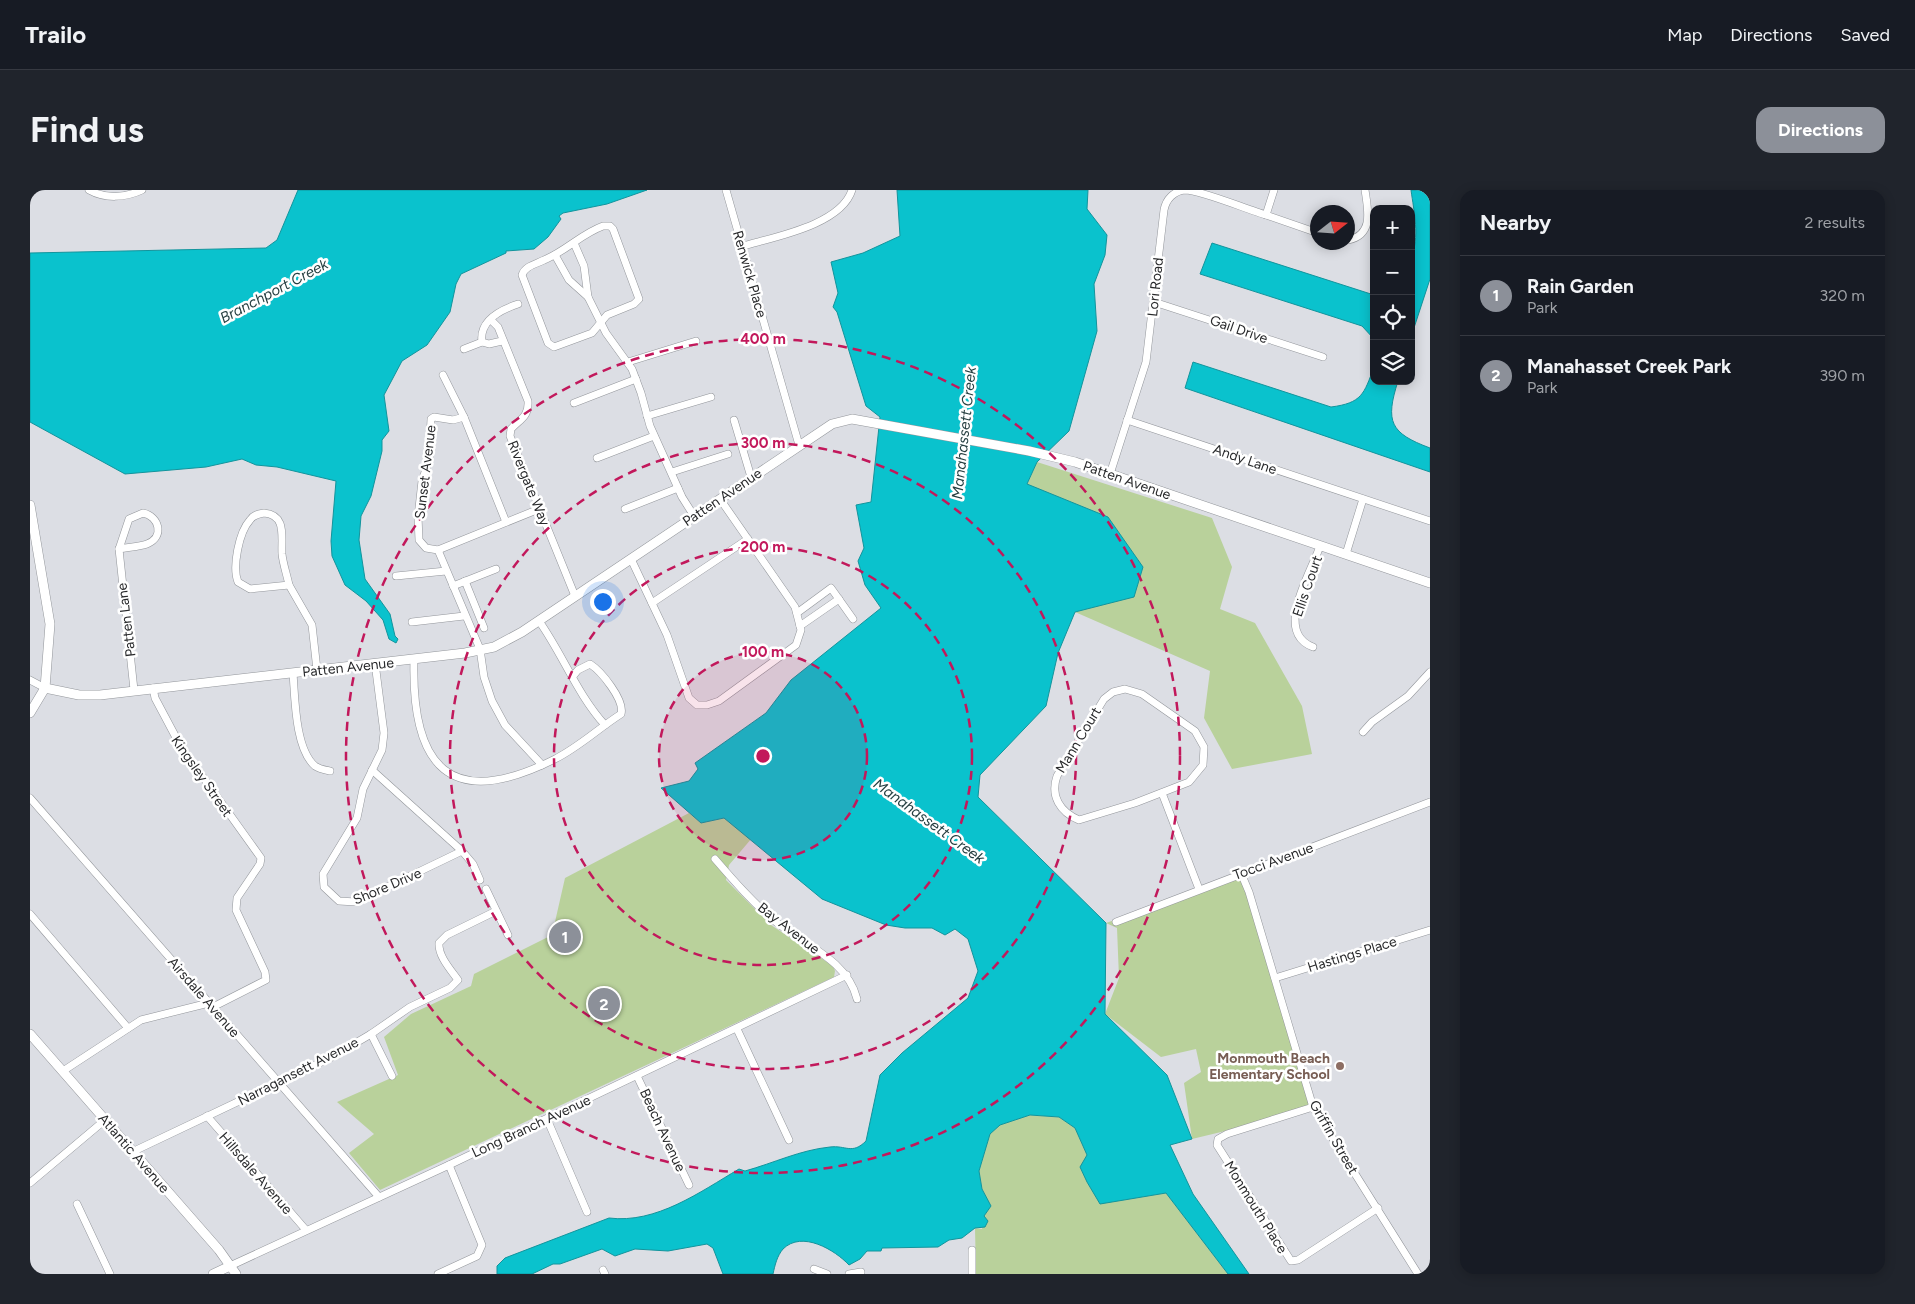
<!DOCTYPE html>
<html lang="en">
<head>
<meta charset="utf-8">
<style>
	:root { --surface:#171b24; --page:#20242c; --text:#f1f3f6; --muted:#9ea1a6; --line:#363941; --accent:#8c9099 }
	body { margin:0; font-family:Figtree,sans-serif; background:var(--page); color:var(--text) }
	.controls { position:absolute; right:15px; top:15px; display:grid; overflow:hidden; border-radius:10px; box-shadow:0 2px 12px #0003 }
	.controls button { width:45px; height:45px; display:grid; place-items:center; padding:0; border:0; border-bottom:1px solid var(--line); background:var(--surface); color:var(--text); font:25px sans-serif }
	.compass { position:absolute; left:1280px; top:15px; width:45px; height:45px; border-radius:50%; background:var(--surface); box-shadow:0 2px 12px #0003; rotate:73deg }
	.you { position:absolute; left:572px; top:411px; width:18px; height:18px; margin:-12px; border:4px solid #fff; border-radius:50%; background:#1a73e8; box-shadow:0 0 0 8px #1a73e833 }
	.badge { display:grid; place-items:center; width:32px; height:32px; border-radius:50%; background:var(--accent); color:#fff; font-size:16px; font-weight:700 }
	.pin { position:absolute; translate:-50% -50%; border:2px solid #fff; box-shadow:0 1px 5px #0006 }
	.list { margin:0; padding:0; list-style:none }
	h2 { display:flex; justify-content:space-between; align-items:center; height:65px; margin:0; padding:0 20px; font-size:21px }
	h2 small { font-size:16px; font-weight:400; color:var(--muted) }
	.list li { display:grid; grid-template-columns:32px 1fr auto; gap:15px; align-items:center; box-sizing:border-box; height:80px; padding:0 20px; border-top:1px solid var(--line) }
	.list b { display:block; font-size:19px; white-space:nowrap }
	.list p { margin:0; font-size:16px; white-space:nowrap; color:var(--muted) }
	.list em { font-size:16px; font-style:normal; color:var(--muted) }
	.icon { flex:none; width:28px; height:28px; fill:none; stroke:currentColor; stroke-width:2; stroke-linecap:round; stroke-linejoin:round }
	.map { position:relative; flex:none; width:1400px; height:1084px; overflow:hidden; border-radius:15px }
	header { display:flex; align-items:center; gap:30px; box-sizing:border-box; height:70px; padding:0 25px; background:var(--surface); border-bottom:1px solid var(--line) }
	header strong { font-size:24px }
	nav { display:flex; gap:28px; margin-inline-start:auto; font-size:18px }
	.intro { display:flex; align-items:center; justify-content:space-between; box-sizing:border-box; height:120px; padding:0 30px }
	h1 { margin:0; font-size:35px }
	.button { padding:12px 22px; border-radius:15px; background:var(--accent); color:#fff; font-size:18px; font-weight:700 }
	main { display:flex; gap:30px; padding:0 30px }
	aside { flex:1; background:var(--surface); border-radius:15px; box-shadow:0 2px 12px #0003 }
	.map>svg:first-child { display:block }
	.green { fill:#b9d19b }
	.water { fill:#0ac2cd; stroke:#13949c }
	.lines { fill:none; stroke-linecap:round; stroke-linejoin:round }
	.minor-casing { stroke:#93969b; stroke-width:8 }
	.tertiary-casing { stroke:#93969b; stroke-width:10 }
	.secondary-casing { stroke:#93969b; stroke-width:10 }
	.minor { stroke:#fff; stroke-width:7 }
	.tertiary { stroke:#fff; stroke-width:9 }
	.secondary { stroke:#fff; stroke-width:9 }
	.ring { fill:none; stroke:#c2185b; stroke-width:2.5; stroke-dasharray:9 6 }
	.education-dot { fill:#8d6e63; stroke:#fff; stroke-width:2 }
	.labels { text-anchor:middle; stroke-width:5; stroke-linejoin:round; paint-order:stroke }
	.street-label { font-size:14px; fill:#28292b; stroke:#fff }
	.education-label { font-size:14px; font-weight:bold; fill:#785e54; stroke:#fff; text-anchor:end }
	.water-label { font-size:15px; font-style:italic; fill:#263f41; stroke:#fff }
	.centre { fill:#c2185b; stroke:#fff; stroke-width:2.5 }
	.ring-label { font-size:15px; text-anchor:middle; font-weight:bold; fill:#c2185b; stroke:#fff; stroke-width:5; stroke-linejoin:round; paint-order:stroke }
</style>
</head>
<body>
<header>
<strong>Trailo</strong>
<nav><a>Map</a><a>Directions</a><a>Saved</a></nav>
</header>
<div class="intro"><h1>Find us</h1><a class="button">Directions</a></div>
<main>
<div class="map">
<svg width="1400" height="1084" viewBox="0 0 1400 1084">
	<rect width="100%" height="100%" fill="#dcdee4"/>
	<!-- green -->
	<g class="green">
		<path d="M1007,272L1182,328L1202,377L1190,419L1225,433L1272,516L1282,564L1202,579L1174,528L1180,481L1045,422L1104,406L1113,377L1078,327L997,295Z"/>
		<path d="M659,623L671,633L694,628L722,648L699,675L696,690L741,735L803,776L805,781L804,787L350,1000L319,963L344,944L307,912L368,885L354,847L381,824L441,796L444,784L522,745L535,688Z"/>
		<path d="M1213,685L1282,920L1162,949L1154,893L1171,882L1166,859L1131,867L1075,824L1089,788L1087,738L1076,733Z"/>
		<path d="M1000,925L1029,927L1045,938L1057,965V992L1070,1013L1136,1003L1198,1084H946L945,1038L952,1039L954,1026L961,1016L952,999L949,981L960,944L970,935Z"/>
	</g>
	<!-- water -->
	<g class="water">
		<path d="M268,0H617L577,14L533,23L529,26L531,29L518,47L504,59L476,61V63L431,84L426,94L420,122L397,155L372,171L354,205L359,241L352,250V261L341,306L331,326L329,350L335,389L360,424L365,446L368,449L366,453L359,449L353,430L336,411L315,395L302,366L301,351L306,291L247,277L226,275L212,269L176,277L95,284L0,232V63L236,58L247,50Z"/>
		<path d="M867,0H1058L1057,19L1077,45L1075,65L1064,94L1067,141L1039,241L1007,272L997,294L1078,327L1113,377L1104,407L1045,422L1028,463L1016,516L950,585L948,607L1076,733L1075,824L1137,885L1162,949L1140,955L1163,1004L1219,1084H1198L1136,1003L1070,1014L1057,992L1050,977L1057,965L1045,938L1029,927L1000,925L970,935L960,944L949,981L952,999L961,1016L954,1026L958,1031L955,1037L945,1038L932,1048L919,1050L908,1057L852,1058L851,1061H837L830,1069L819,1075C805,1060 772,1040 753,1059C747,1066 745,1075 743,1084H693L683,1058L677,1054L638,1061L605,1059L585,1066L572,1059L530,1074H523L502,1084H467V1076L475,1068L579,1028C626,1034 670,1002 709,979L715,981C744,973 770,960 800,957C816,955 822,965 836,951L850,885L872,863L938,808L948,781L938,749L925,739L915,745L902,738H875L856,735L792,709L694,628L671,633L631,598L659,591L668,579L665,573L736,523L761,490L851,418L835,395L828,371L834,358L826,315L841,312L850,227L836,216L807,122L803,117L808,103L801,72L833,63L870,46Z"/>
		<path d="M1381,0H1400V89L1381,147V68C1390,47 1384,22 1381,0Z"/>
		<path d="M1182,53L1344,105V149L1332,136L1170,84Z"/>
		<path d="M1163,172L1301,217C1332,213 1334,204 1344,177V191H1368C1355,232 1360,243 1400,258V282L1155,198Z"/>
	</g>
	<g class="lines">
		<defs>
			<g id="minor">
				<path d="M59,0C75,9 95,8 112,0"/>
				<path d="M696,0L769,255"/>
				<path d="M1244,0L1236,25L1288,43"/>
				<path d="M573,36H580L583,39L609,109L604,114L577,125L562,143L524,157L518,153L492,85C495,76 506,74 514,70C536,61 551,44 573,36Z"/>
				<path d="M1318,50C1344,45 1338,20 1335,0"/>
				<path d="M544,53L554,76L558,107L576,143L602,179L611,203L620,236L652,307L664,326"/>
				<path d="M713,56C744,47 811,35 822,0"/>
				<path d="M525,65L539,90L558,107"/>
				<path d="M1124,112L1293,167"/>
				<path d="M461,130L468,137L498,211C499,227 490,229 481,239L480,246L545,406"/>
				<path d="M472,151L459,154L452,152C449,131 470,120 488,114"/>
				<path d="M434,159L452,152"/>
				<path d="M598,172L666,151"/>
				<path d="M413,185L434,227L476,332"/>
				<path d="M544,213L606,189"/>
				<path d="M617,226L681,207"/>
				<path d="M434,227L423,230L404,227L401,229L399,270L392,291L388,327L389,350L396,358L408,360L450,459L454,487L462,511L475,535L512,575"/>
				<path d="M704,230L721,287"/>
				<path d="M1097,230L1400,331"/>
				<path d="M567,268L624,246"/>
				<path d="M642,282L698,264"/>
				<path d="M1080,284L1116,172L1134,20C1136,9 1144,1 1155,0C1171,0 1218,20 1236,25"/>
				<path d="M595,319L648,298"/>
				<path d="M113,323C129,326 135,347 117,354C109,357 98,357 89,359L99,329Z"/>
				<path d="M234,323C257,325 251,347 252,364C253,374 257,385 259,395L220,399L208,392C202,377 209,342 220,330C223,325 228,324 234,323Z"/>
				<path d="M89,359L104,500"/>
				<path d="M408,360L509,319"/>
				<path d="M1316,364L1333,309"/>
				<path d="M601,369L637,445L659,508L667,515H677L689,511L766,455L771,440L765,417L690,309"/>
				<path d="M366,386L416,381"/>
				<path d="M435,391L454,438"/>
				<path d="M259,395L282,435L287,480"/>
				<path d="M423,396L466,379"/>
				<path d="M622,413L718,349"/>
				<path d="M767,423L801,398L823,429"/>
				<path d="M509,431C533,465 547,504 575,535"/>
				<path d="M382,432L434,426"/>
				<path d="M770,436L809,409"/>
				<path d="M1283,457C1243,442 1281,383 1290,356"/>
				<path d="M384,469C381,577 420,622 525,569C549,557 569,538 591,524C595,510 571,481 560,474L548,480L543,486"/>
				<path d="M345,473L354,543L352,560L333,599L327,628L293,684L294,697L309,711L326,712L432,661"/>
				<path d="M263,483C265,508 265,559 285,576C289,579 295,580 300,581"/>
				<path d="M0,490L15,498"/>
				<path d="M123,498L125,508L150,555L231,668L230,674L207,708L206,720L235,782L236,790L183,817"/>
				<path d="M1095,499L1112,504L1165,541L1174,557L1173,575L1159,592L1105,613L1049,630C1030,622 1020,606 1027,586L1074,509L1083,502Z"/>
				<path d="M1333,542L1342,532L1378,506L1400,482"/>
				<path d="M342,580L432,661L443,674L450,690"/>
				<path d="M1132,603L1169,699"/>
				<path d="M0,608L349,1007"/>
				<path d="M685,669C704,691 724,714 746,732C775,755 818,771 827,809"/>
				<path d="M1211,683L1219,702L1283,917L1388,1084"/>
				<path d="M456,699L478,745"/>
				<path d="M0,724L98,838"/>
				<path d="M1086,732L1400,612"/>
				<path d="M1245,788L1400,740"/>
				<path d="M707,839L759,950"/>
				<path d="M341,844L362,886"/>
				<path d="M33,881L111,830L179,813"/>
				<path d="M607,886L659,995"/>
				<path d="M1283,917L1197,944L1188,949L1187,955L1261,1071L1268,1070L1348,1018"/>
				<path d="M177,926L276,1040"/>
				<path d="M517,929L557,1022"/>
				<path d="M102,962L300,868L341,844L380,817L420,798L428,790C421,780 408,766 409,753L417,745L466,721"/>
				<path d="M0,993L75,930"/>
				<path d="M47,1014L80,1084"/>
				<path d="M200,1076L419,975L817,785"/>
				<path d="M784,1079L797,1084"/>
				<path d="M573,1080L575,1084"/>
				<path d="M408,1084L447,1066L452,1055L419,975"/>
				<path d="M819,1084L831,1082"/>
				<path d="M942,1084V1060"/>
			</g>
			<g id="tertiary">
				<path d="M15,498L49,505H70L435,463L464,457L492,442L802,234L822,229L999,261L1045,272L1400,393"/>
				<path d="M183,1084L200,1076"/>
			</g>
			<g id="secondary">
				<path d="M0,315L20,434L15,498L0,523"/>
				<path d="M0,844L189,1060L206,1084"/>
			</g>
		</defs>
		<!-- minor casing -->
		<use href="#minor" class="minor-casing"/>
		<!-- tertiary casing -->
		<use href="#tertiary" class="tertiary-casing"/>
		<!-- secondary casing -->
		<use href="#secondary" class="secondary-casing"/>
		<!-- minor -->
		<use href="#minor" class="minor"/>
		<!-- tertiary -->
		<use href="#tertiary" class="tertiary"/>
		<!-- secondary -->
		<use href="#secondary" class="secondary"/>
	</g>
	<!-- distance rings -->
	<circle cx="733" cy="566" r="104" fill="#c2185b" fill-opacity=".12"/>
	<g class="ring">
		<circle cx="733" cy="566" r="104"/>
		<circle cx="733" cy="566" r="209"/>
		<circle cx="733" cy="566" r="313"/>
		<circle cx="733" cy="566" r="417"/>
	</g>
	<!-- markers -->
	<circle class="education-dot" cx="1310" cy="876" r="5"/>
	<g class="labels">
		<!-- street labels -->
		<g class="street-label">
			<text transform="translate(720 84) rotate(74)" y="5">Renwick Place</text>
			<text transform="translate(1125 97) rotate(-84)" y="5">Lori Road</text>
			<text transform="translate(1209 139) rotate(19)" y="5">Gail Drive</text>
			<text transform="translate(1215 269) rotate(19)" y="5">Andy Lane</text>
			<text transform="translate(395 282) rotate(-83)" y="5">Sunset Avenue</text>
			<text transform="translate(1097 290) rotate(19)" y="5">Patten Avenue</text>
			<text transform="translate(499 293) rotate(68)" y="5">Rivergate Way</text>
			<text transform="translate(692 307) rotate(-34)" y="5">Patten Avenue</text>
			<text transform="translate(1277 396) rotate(-71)" y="5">Ellis Court</text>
			<text transform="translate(96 430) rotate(-97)" y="5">Patten Lane</text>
			<text transform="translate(318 477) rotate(-6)" y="5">Patten Avenue</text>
			<text transform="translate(1048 550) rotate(-59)" y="5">Mann Court</text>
			<text transform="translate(172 586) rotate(55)" y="5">Kingsley Street</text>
			<text transform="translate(1243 671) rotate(-20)" y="5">Tocci Avenue</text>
			<text transform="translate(357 696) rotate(-23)" y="5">Shore Drive</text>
			<text transform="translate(759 738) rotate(38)" y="5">Bay Avenue</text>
			<text transform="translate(1322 764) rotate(-17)" y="5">Hastings Place</text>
			<text transform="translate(174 807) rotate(49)" y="5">Airsdale Avenue</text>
			<text transform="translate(268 881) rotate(-27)" y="5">Narragansett Avenue</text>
			<text transform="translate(501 936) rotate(-25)" y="5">Long Branch Avenue</text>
			<text transform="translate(633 940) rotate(65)" y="5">Beach Avenue</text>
			<text transform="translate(1304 947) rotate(60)" y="5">Griffin Street</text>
			<text transform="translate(104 963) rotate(49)" y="5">Atlantic Avenue</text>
			<text transform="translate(226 983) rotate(49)" y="5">Hillsdale Avenue</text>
			<text transform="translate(1226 1017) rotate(58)" y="5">Monmouth Place</text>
		</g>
		<!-- education labels -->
		<g class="education-label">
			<text x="1300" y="873">Monmouth Beach<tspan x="1300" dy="16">Elementary School</tspan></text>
		</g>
		<!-- water labels -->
		<g class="water-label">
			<text transform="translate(244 101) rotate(-28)" y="5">Branchport Creek</text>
			<text transform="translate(934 243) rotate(-84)" y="5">Manahassett Creek</text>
			<text transform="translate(899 631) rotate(36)" y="5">Manahassett Creek</text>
		</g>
	</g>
	<circle cx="733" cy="566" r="8" class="centre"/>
	<g class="ring-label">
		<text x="733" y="154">400 m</text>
		<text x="733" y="258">300 m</text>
		<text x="733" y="362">200 m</text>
		<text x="733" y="467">100 m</text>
	</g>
</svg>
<div class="controls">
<button>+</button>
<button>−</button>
<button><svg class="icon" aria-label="locate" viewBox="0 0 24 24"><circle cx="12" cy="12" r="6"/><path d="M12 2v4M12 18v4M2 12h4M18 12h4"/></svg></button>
<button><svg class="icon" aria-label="layers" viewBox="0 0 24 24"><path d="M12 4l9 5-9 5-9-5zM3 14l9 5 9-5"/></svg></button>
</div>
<svg class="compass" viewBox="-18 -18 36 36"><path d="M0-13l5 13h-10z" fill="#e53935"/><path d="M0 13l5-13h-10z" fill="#9ea1a6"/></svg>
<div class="you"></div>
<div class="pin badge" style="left:535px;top:747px">1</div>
<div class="pin badge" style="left:574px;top:814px">2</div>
</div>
<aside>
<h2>Nearby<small>2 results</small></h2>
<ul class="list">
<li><span class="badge">1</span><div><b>Rain Garden</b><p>Park</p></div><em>320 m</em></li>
<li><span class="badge">2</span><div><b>Manahasset Creek Park</b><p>Park</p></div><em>390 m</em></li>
</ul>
</aside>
</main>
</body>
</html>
